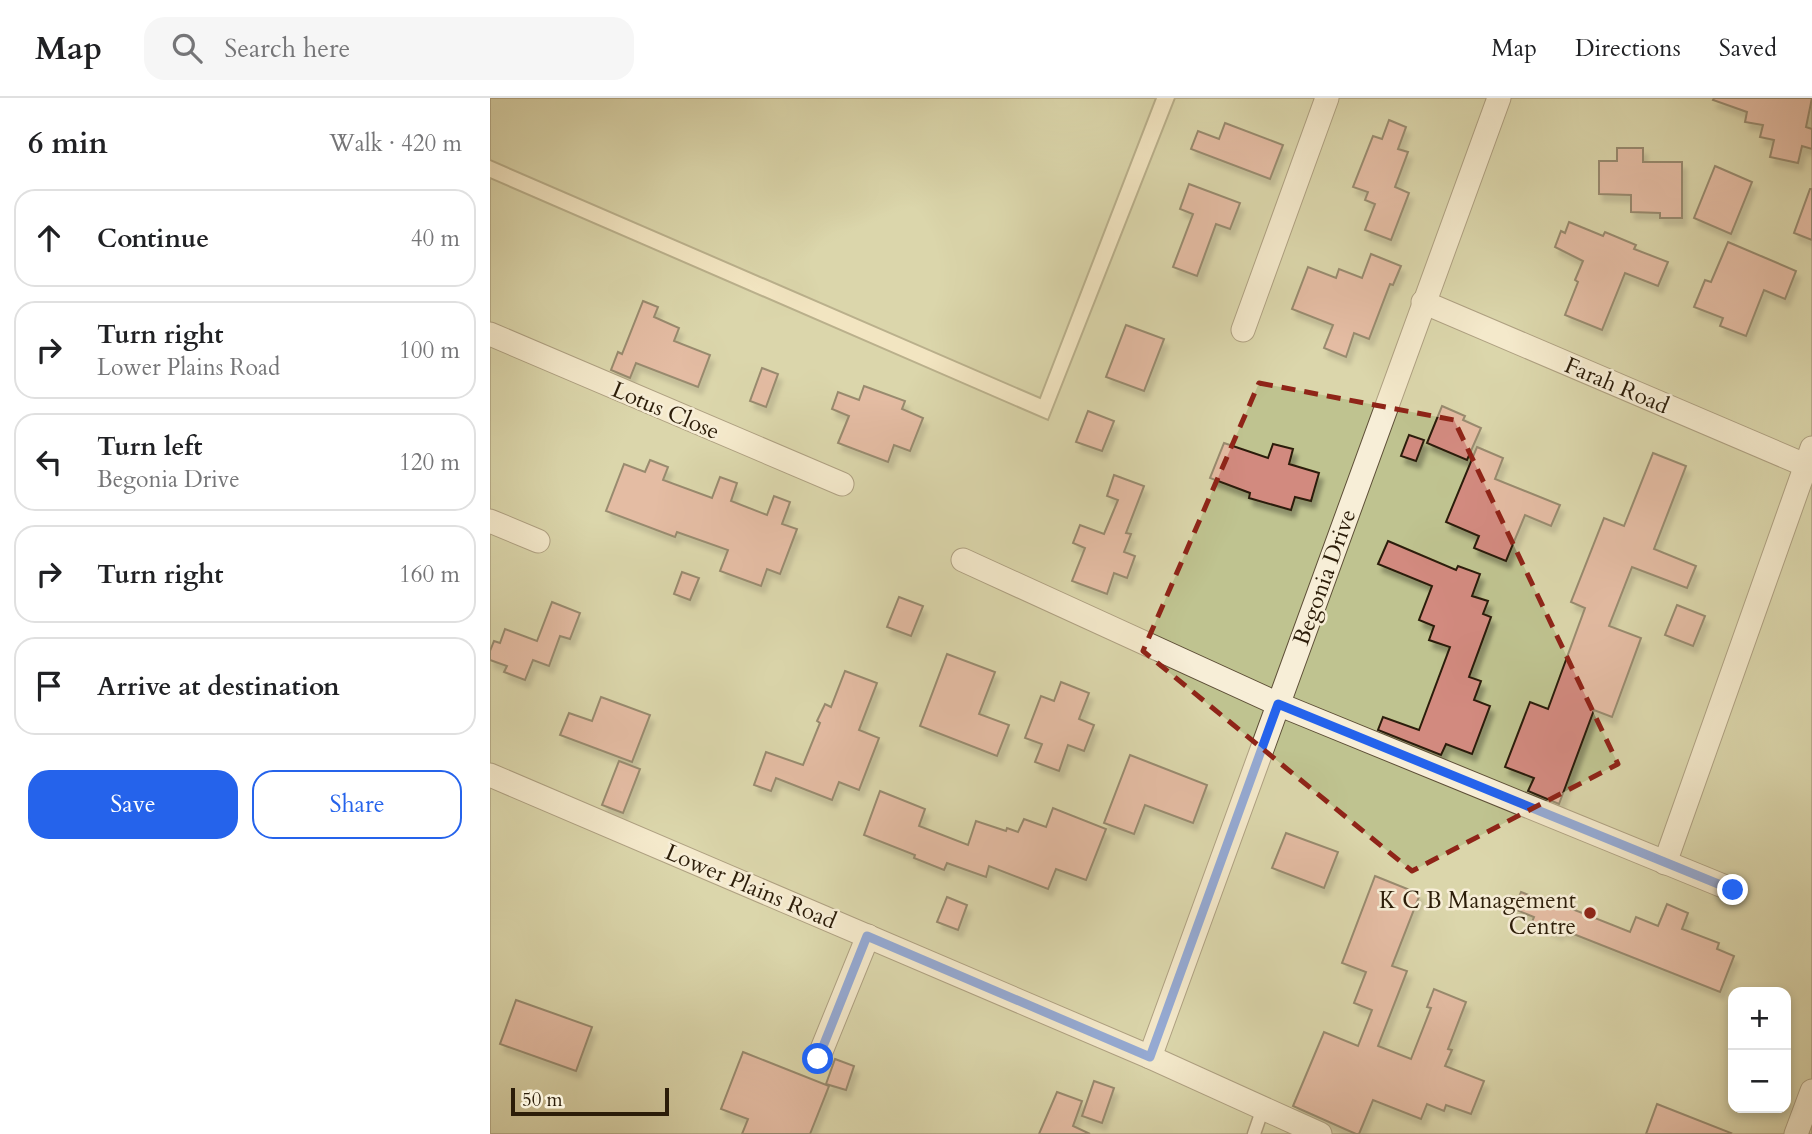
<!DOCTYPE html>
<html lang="en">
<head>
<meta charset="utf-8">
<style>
	:root { --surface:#fff; --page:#f6f6f6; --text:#202124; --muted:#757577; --line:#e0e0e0; --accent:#2563eb }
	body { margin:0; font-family:Cardo,serif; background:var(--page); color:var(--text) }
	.controls { position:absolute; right:21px; bottom:21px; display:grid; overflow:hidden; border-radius:14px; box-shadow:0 4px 10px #0003 }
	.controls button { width:63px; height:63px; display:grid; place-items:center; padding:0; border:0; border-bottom:2px solid var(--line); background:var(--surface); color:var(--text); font:35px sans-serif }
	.scale { position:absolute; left:21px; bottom:18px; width:158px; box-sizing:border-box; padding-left:7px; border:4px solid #2c1d09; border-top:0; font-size:19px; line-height:24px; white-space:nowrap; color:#2c1d09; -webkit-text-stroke:5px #f7eed7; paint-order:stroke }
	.stop { position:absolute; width:21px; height:21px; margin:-16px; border:5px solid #2563eb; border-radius:50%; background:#fff }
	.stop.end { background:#2563eb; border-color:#fff; box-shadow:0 2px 7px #0008 }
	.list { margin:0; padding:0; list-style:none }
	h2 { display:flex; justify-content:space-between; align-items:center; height:91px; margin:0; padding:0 28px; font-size:30px }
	h2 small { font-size:23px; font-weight:400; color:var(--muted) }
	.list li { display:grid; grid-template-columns:46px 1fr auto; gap:21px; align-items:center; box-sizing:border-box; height:98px; margin:0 14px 14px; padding:0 14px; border:2px solid var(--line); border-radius:21px }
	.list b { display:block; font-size:26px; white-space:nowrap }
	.list p { margin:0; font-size:23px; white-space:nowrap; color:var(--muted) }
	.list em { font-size:23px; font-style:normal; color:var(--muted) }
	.actions { display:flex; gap:14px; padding:21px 28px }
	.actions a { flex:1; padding:16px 0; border:2px solid var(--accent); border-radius:21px; text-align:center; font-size:24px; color:var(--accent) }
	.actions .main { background:var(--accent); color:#fff }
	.icon { flex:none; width:38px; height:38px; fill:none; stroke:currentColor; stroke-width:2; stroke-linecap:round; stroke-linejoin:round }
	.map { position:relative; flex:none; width:1322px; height:1036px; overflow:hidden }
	header { display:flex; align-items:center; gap:42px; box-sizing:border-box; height:98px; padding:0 35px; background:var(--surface); border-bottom:2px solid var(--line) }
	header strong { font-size:33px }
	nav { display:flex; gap:38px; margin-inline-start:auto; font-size:24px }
	.search { width:490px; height:63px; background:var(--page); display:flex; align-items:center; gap:18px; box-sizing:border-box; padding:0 24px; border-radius:21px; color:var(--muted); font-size:26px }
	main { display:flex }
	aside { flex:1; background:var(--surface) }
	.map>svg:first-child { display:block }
	.green { fill:#bfc390; stroke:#76704c; stroke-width:2; fill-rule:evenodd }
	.building { fill:#d28a7f; stroke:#2c1d09; stroke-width:2; filter:url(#shadow) }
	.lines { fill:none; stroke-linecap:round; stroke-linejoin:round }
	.lane-casing { stroke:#5e4f37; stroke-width:15 }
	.street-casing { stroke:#5e4f37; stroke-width:25 }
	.lane { stroke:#f7eed7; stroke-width:12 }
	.street { stroke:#f7eed7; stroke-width:23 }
	.route { stroke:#2563eb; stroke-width:9 }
	.marked { fill:none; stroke:#8f2418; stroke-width:5; stroke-dasharray:14 9; stroke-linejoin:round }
	.poi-dot { fill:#8f2418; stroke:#f7eed7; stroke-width:2.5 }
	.labels { text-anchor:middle; stroke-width:5; stroke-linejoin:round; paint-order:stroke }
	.street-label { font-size:23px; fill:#2c1d09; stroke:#f7eed7 }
	.poi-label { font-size:23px; fill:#2c1d09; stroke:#f7eed7; text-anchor:end }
</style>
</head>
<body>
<header>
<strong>Map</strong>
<div class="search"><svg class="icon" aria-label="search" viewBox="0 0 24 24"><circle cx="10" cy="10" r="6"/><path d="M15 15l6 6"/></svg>Search here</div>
<nav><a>Map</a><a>Directions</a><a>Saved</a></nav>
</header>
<main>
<aside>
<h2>6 min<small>Walk · 420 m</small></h2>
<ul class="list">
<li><svg class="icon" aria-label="ahead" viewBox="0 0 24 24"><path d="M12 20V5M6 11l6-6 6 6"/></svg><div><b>Continue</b></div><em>40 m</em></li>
<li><svg class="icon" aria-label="right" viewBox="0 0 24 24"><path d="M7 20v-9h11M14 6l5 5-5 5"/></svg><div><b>Turn right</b><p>Lower Plains Road</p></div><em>100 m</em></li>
<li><svg class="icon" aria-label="left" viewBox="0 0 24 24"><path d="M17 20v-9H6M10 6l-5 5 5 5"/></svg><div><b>Turn left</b><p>Begonia Drive</p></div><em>120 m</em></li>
<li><svg class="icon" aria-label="right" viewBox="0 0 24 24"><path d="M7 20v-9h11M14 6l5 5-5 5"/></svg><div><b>Turn right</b></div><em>160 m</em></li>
<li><svg class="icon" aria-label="arrive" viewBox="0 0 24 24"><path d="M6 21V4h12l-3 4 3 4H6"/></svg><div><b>Arrive at destination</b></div></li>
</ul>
<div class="actions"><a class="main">Save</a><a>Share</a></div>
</aside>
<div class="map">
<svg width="1322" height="1036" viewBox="0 0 1322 1036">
	<defs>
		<filter id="shadow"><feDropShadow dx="4" dy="7" stdDeviation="2" flood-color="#0004"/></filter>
	</defs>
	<rect width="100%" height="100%" fill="#f2e5c1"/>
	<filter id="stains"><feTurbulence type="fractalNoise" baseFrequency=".00286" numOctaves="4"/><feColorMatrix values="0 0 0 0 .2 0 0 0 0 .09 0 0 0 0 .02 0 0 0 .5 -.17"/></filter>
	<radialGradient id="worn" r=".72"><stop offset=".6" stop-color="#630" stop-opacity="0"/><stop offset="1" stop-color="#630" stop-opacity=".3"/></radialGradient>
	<!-- green -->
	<g class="green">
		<path d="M0,0H666L550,300L0,62Z"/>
		<path d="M685,0H1322V1036H0V80L558,322ZM1243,894H1296V1010H1243Z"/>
	</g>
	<!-- building -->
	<g class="building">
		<path d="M1224,0H1322L1316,29L1322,31V51L1312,48L1308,65L1280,59L1284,42L1270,39L1273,27L1255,24L1257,14L1223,2Z"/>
		<path d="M899,22L916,29L908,51L918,54L905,89L919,95L901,142L875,132L885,106L875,102L878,94L863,89L883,38L892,41Z"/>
		<path d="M735,25L793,47L780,81L701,51L708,33L729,41Z"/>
		<path d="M1127,50H1153V64H1192V120H1170V115L1141,114V97L1109,96V63H1127Z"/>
		<path d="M1225,68L1262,84L1241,136L1204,120Z"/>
		<path d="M699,86L750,105L740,131L726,126L707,178L683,169L703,116L690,111Z"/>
		<path d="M1320,91H1322V142L1304,135Z"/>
		<path d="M1079,124L1113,138L1115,134L1146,147L1144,151L1178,164L1168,188L1135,175L1112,232L1075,217L1088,184L1085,182L1093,163L1065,149L1071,133L1075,135Z"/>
		<path d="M1238,144L1306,173L1295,201L1274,192L1256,238L1230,228L1233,220L1204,209L1215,182L1221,184Z"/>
		<path d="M881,156L911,168L903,187L900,186L879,241L864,235L856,259L834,250L843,227L802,211L818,169L846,180L849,171L872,180Z"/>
		<path d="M153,203L168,209L164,219L189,230L184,243L220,257L208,289L146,265L140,280L121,272L128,254L132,256Z"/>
		<path d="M636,227L674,241L654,293L616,279Z"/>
		<path d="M272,270L288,276L276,309L260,303Z"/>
		<path d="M374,288L415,303L412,311L433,320L420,353L404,347L398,364L348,345L359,318L342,311L348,294L369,302Z"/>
		<path d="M952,308L975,318L973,322L991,330L977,362L937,345Z"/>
		<path d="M598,313L624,323L612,353L586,344Z"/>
		<path d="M919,337L934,342L926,363L911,358Z"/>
		<path d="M734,345L778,360L783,346L803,351L799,366L829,375L821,403L805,399L801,412L759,400L760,395L720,380Z"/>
		<path d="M987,349L1013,360L1005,381L1070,407L1061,428L1035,417L1016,463L984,450L989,438L956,424Z"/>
		<path d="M1163,355L1196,368L1164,451L1206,468L1197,490L1142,469L1119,528L1151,540L1122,619L1104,612L1069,706L1038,693L1044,680L1015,669L1040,604L1058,611L1095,510L1081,504L1114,420L1134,428Z"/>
		<path d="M160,362L178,369L173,382L222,400L230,379L247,385L241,403L277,417L284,398L300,404L292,426L307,431L290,476L277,471L271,488L230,473L238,452L187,434L185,439L116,413L134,366L155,374Z"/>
		<path d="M624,377L654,388L636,435L641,436L634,454L645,458L637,480L624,475L617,496L582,483L595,450L583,445L590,427L614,436L628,402L617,398Z"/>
		<path d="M898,443L966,472L968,468L990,476L982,498L998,503L993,516L1001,519L979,579L991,583L984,602L1000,608L982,656L956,646L951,657L888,632L893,619L929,632L960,549L939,542L944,528L929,522L942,488L888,466Z"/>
		<path d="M192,474L209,480L200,502L184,496Z"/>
		<path d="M409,499L433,508L421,538L397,529Z"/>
		<path d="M62,504L90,515L80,541L70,538L59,568L43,562L35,582L14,574L17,568L0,562V553L4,543L10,545L15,531L47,543Z"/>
		<path d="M1187,507L1215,518L1203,548L1175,537Z"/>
		<path d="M457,556L505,574L489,616L519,627L507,658L430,628Z"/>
		<path d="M355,573L387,585L369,632L389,640L369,692L349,684L342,702L286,680L281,693L264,687L276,654L313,667L330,625L327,623L335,606L341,609Z"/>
		<path d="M571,584L599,595L589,621L604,627L594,653L578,647L569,673L545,664L552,646L535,640L551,598L564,603Z"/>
		<path d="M111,599L160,617L142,664L70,637L79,615L102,623Z"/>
		<path d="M640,657L717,687L703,725L655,707L644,736L614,725Z"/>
		<path d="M129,663L150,671L133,715L112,707Z"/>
		<path d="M390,693L435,711L429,728L478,747L486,723L516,733L517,730L528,734L534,721L556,729L563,710L616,731L596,782L566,771L558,791L499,768L496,779L457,765L454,772L424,760L425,757L374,737Z"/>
		<path d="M796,735L848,754L834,790L782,770Z"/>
		<path d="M885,778L930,796L902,868L917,873L888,948L921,961L941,910L937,909L944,891L976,904L958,951L962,952L955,968L994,983L981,1016L956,1007L954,1013L937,1006L931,1021L883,1002L869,1036H866L803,1008L834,934L868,948L882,912L864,905L876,874L852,865Z"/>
		<path d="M1031,794L1051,802L1052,799L1140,834L1146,819L1168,828L1177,806L1198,815L1192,831L1229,845L1227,851L1244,858L1230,894L1071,831L1069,835L1042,824L1044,819L1024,811Z"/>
		<path d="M457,799L477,807L468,832L447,824Z"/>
		<path d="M26,902L102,929L86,973L10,946Z"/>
		<path d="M253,954L339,988L320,1036H252L258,1021L231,1011Z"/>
		<path d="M345,961L364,968L356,992L336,986Z"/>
		<path d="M604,983L624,990L612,1025L592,1018Z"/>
		<path d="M567,994L592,1003L583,1028L600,1036H549Z"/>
		<path d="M1167,1006L1241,1035L1240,1036H1156Z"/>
	</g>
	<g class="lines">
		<defs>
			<path id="lane" d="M764,1036L773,1010"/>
			<g id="street">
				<path d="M933,204L1322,370"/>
				<path d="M753,232L837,0"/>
				<path d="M0,236L352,386"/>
				<path d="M0,423L48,443"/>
				<path d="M473,462L788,606L1243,792"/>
				<path d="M0,677L660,959L830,1036"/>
				<path d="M1175,765L1322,350"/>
				<path d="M660,959L1009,0"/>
				<path d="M328,961L378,838"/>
				<path d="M1306,1036L1322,993"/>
			</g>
		</defs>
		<!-- lane casing -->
		<use href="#lane" class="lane-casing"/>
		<!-- street casing -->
		<use href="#street" class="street-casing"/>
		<!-- lane -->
		<use href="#lane" class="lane"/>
		<!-- street -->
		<use href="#street" class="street"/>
	</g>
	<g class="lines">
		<!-- route -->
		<path class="route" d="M328,961L377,838L660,959L788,606L1243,792"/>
	</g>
	<!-- marked area -->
	<path d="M0 0H1322V1036H0ZM769,285L964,322L1128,666L922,773L653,553Z" fill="#f2e5c1" fill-opacity=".55" fill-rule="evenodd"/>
	<path class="marked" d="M769,285L964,322L1128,666L922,773L653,553Z"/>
	<!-- markers -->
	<circle class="poi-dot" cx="1100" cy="815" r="7"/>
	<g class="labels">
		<!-- street labels -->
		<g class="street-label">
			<text transform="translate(1127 287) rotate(23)" y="8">Farah Road</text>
			<text transform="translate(176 312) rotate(23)" y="8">Lotus Close</text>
			<text transform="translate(834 479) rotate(-70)" y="8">Begonia Drive</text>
			<text transform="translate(261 788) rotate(23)" y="8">Lower Plains Road</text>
		</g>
		<!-- poi labels -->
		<g class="poi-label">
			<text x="1086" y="810">K C B Management<tspan x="1086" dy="26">Centre</tspan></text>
		</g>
	</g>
	<rect width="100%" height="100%" filter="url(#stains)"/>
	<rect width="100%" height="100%" fill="url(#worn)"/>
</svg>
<div class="controls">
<button>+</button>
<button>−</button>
</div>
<div class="scale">50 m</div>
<div class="stop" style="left:328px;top:961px"></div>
<div class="stop end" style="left:1243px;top:792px"></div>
</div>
</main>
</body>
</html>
